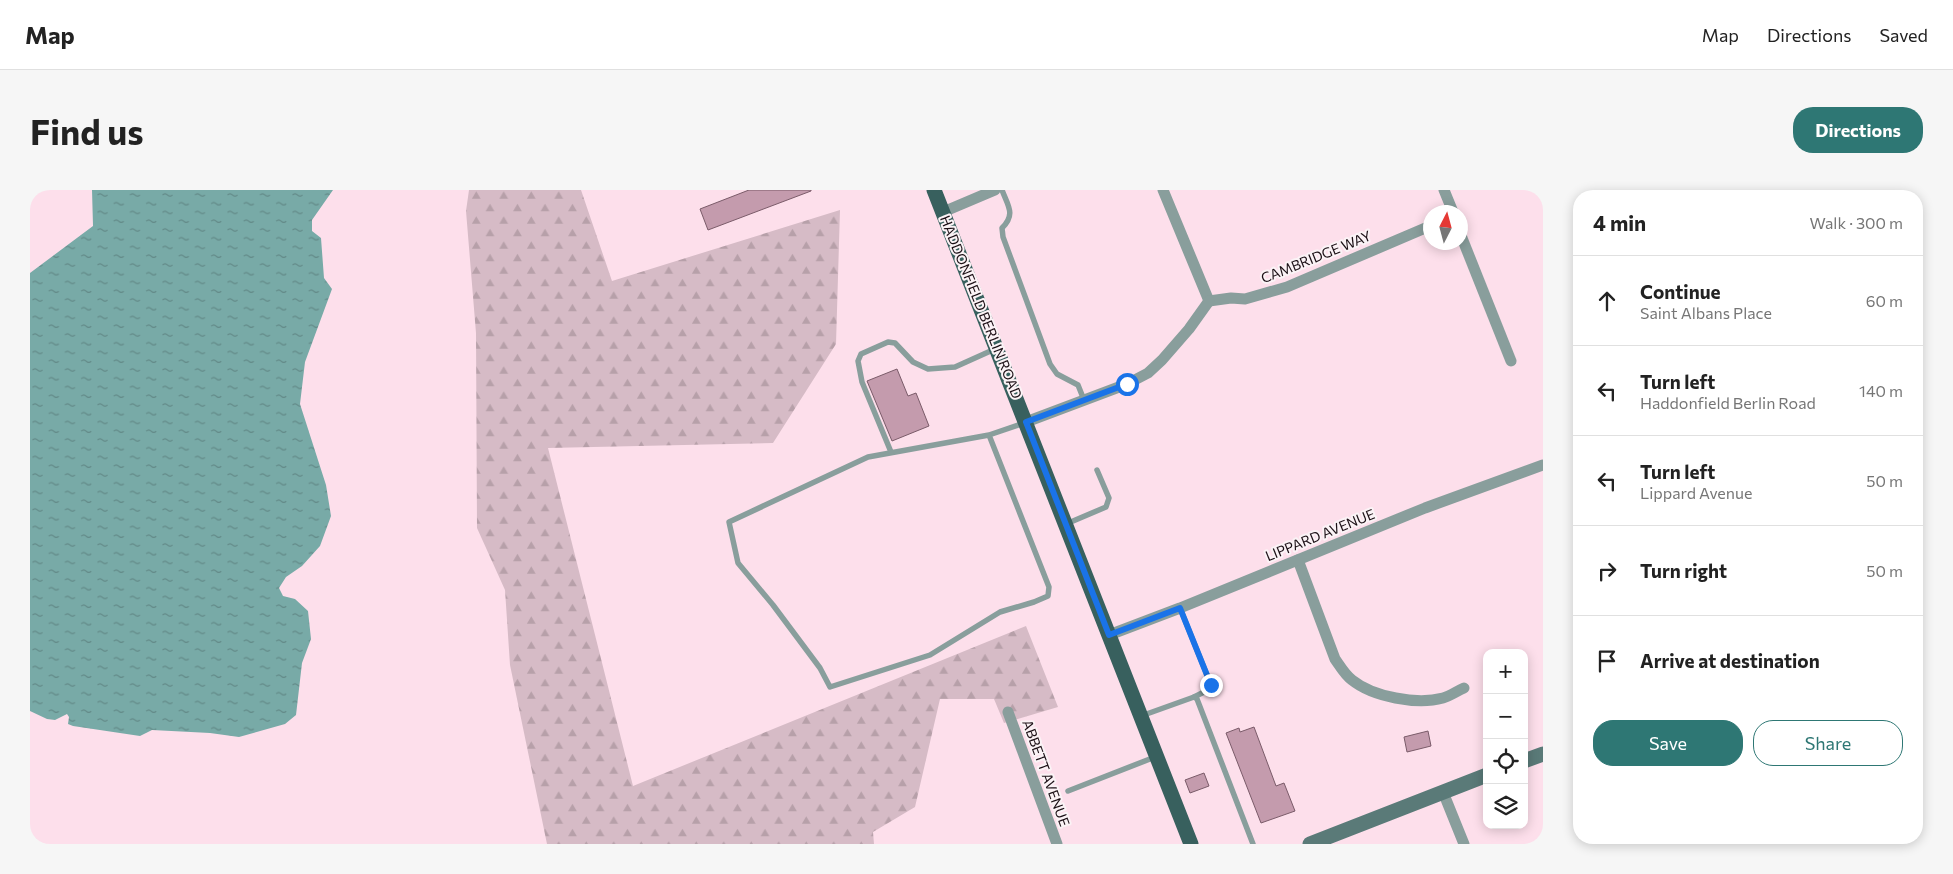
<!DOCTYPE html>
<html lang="en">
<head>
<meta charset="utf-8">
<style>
	:root { --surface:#fff; --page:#f6f6f6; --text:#222; --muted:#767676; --line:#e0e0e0; --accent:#2e7774 }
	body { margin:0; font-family:Commissioner,sans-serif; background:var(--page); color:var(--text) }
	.controls { position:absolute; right:15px; bottom:15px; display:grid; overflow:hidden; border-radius:10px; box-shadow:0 2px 12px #0003 }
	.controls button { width:45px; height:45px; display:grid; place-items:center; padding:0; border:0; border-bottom:1px solid var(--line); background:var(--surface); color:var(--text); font:25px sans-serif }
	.compass { position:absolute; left:1393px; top:15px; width:45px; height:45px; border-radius:50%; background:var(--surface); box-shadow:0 2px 12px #0003; rotate:6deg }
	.stop { position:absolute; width:15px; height:15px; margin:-11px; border:4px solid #1a73e8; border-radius:50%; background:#fff }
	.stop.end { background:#1a73e8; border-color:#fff; box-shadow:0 1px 5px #0008 }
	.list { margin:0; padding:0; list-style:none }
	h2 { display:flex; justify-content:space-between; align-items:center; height:65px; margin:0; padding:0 20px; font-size:21px }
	h2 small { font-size:16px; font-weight:400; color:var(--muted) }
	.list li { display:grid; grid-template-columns:32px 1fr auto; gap:15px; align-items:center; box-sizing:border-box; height:90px; padding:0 20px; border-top:1px solid var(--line) }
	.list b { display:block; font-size:19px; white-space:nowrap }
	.list p { margin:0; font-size:16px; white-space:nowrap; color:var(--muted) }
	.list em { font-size:16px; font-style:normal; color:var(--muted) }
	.actions { display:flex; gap:10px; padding:15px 20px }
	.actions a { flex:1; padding:11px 0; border:1px solid var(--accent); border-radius:20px; text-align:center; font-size:18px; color:var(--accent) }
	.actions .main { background:var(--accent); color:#fff }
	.icon { flex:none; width:28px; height:28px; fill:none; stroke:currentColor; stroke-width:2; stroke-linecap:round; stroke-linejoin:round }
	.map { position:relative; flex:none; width:1513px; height:654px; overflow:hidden; border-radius:20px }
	header { display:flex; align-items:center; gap:30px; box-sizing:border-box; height:70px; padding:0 25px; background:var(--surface); border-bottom:1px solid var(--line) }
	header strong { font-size:24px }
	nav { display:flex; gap:28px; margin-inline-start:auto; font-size:18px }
	.intro { display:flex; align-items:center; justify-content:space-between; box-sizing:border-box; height:120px; padding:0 30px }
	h1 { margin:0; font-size:35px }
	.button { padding:12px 22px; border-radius:20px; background:var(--accent); color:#fff; font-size:18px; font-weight:700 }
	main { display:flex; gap:30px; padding:0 30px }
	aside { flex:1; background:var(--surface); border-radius:20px; box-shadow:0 2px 12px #0003 }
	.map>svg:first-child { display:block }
	.forest { fill:url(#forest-firs) }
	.water { fill:url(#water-ripples) }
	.building { fill:#c49bad; stroke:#7a5b69 }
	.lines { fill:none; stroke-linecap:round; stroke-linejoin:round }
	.lane { stroke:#899e9c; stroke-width:5.5 }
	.street { stroke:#899e9c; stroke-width:11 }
	.secondary { stroke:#5a7a78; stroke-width:15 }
	.primary { stroke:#38605e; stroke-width:15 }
	.route { stroke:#1a73e8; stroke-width:6 }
	.labels { text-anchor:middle; stroke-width:4; stroke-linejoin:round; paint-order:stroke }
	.street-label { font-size:14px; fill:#1b0f15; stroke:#fbf3f6 }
</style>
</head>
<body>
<header>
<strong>Map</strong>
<nav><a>Map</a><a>Directions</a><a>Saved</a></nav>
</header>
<div class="intro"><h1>Find us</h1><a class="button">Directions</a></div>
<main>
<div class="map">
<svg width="1513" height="654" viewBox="0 0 1513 654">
	<defs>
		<pattern id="forest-firs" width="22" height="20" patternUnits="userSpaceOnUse" patternTransform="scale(1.25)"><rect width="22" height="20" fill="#d6bbc6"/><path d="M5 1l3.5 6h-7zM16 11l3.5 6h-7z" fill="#b7a0a9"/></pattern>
		<pattern id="water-ripples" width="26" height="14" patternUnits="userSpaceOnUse" patternTransform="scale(1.25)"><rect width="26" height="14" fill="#78aaa7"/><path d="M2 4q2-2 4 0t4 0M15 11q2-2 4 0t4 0" fill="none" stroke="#628987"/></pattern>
	</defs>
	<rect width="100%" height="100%" fill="#fddfeb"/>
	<!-- forest -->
	<path class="forest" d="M439,0H551L582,91L810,20L806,154L743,253L518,258L603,596L996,436L1028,517L974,533L964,509H910L885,617L843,642L844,654H517L480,475L475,400L447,338L446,143L436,21Z"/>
	<!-- water -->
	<path class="water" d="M62,0H303L282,30V41L291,48L294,88L302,99L275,172L270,214L296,295L301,326L290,356L272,376L256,387L249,398L253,406L265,409L278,421L281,449L272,473L266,525L255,534L209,547L180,543L122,540L110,546L43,536L38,534L39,527L37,524L25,530L17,529L0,521V83L63,36Z"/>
	<!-- building -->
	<g class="building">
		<path d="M719,0H781V1L678,40L670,19Z"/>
		<path d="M867,179L878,206L886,203L899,236L862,251L837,191Z"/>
		<path d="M1224,537L1246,596L1254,593L1265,621L1231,633L1196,543L1209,538L1210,542Z"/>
		<path d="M1398,541L1401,556L1377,562L1374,547Z"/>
		<path d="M1174,583L1179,596L1160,603L1155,590Z"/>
	</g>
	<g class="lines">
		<!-- lane -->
		<g class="lane">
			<path d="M972,0C978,16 986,24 972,38L973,47L1020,174L1027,184L1048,195L1054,210"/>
			<path d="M959,245L1019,397L1018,406L1004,412L970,422L900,465L800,497L790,478L743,415L708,373L699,332L838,267L959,245L994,233"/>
			<path d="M861,262L832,192L828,171L831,164L858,152L865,153L883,172L898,179L925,177L965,159"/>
			<path d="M1036,334L1076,317L1079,308L1067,280"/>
			<path d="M1150,418L1181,495L1176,501L1164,507"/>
			<path d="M1111,526L1164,507L1167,509L1223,654"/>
			<path d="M1038,601L1125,567"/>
		</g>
		<!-- street -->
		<g class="street">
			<path d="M1133,0L1179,111"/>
			<path d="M1414,0L1423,22"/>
			<path d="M913,22L965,0"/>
			<path d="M1430,43L1481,171"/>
			<path d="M1179,111L1201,108L1215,109L1257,97L1400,36"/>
			<path d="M996,232L1097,194L1118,183L1132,170L1159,139L1179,111"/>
			<path d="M1268,370L1305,469C1310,476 1315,485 1322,490C1343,507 1387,515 1413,508C1420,506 1427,501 1434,498"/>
			<path d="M1079,445L1150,418L1395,318L1513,275"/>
			<path d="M978,522L1027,654"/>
			<path d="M1413,602L1434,654"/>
		</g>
		<!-- secondary -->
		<g class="secondary">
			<path d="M1494,571L1513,564"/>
			<path d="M1280,654L1457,585"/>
		</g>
		<!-- primary -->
		<path class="primary" d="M904,0L1161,654"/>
	</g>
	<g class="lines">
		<!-- route -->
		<path class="route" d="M1097,194L996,232L1079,445L1150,418L1181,495"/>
	</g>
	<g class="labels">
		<!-- street labels -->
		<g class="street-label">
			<text transform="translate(1286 67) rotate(-22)" y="5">CAMBRIDGE WAY</text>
			<text transform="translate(951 117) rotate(68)" y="5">HADDONFIELD BERLIN ROAD</text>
			<text transform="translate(1290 345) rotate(-22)" y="5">LIPPARD AVENUE</text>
			<text transform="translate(1016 583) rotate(70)" y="5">ABBETT AVENUE</text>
		</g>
	</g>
</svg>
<div class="controls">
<button>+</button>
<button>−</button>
<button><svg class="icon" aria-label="locate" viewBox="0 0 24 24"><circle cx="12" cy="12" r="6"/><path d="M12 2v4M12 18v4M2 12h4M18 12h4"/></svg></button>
<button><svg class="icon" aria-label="layers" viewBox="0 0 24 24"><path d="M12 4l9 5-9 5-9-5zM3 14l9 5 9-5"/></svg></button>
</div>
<svg class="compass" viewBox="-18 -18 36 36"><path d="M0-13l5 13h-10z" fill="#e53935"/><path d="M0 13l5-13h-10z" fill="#767676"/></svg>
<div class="stop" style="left:1097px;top:194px"></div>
<div class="stop end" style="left:1181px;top:495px"></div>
</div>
<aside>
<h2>4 min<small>Walk · 300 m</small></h2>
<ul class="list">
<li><svg class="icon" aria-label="ahead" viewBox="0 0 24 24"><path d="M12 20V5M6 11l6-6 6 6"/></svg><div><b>Continue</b><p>Saint Albans Place</p></div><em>60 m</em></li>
<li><svg class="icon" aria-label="left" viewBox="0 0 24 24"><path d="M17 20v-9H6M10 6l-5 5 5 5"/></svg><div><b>Turn left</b><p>Haddonfield Berlin Road</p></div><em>140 m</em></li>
<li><svg class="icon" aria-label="left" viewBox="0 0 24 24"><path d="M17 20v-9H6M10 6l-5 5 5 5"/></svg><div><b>Turn left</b><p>Lippard Avenue</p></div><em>50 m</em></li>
<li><svg class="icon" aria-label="right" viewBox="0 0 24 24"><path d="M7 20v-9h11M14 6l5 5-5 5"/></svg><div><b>Turn right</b></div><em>50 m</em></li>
<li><svg class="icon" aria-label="arrive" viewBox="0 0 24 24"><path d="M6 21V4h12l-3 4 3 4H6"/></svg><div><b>Arrive at destination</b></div></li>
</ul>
<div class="actions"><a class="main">Save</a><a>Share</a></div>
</aside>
</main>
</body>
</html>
